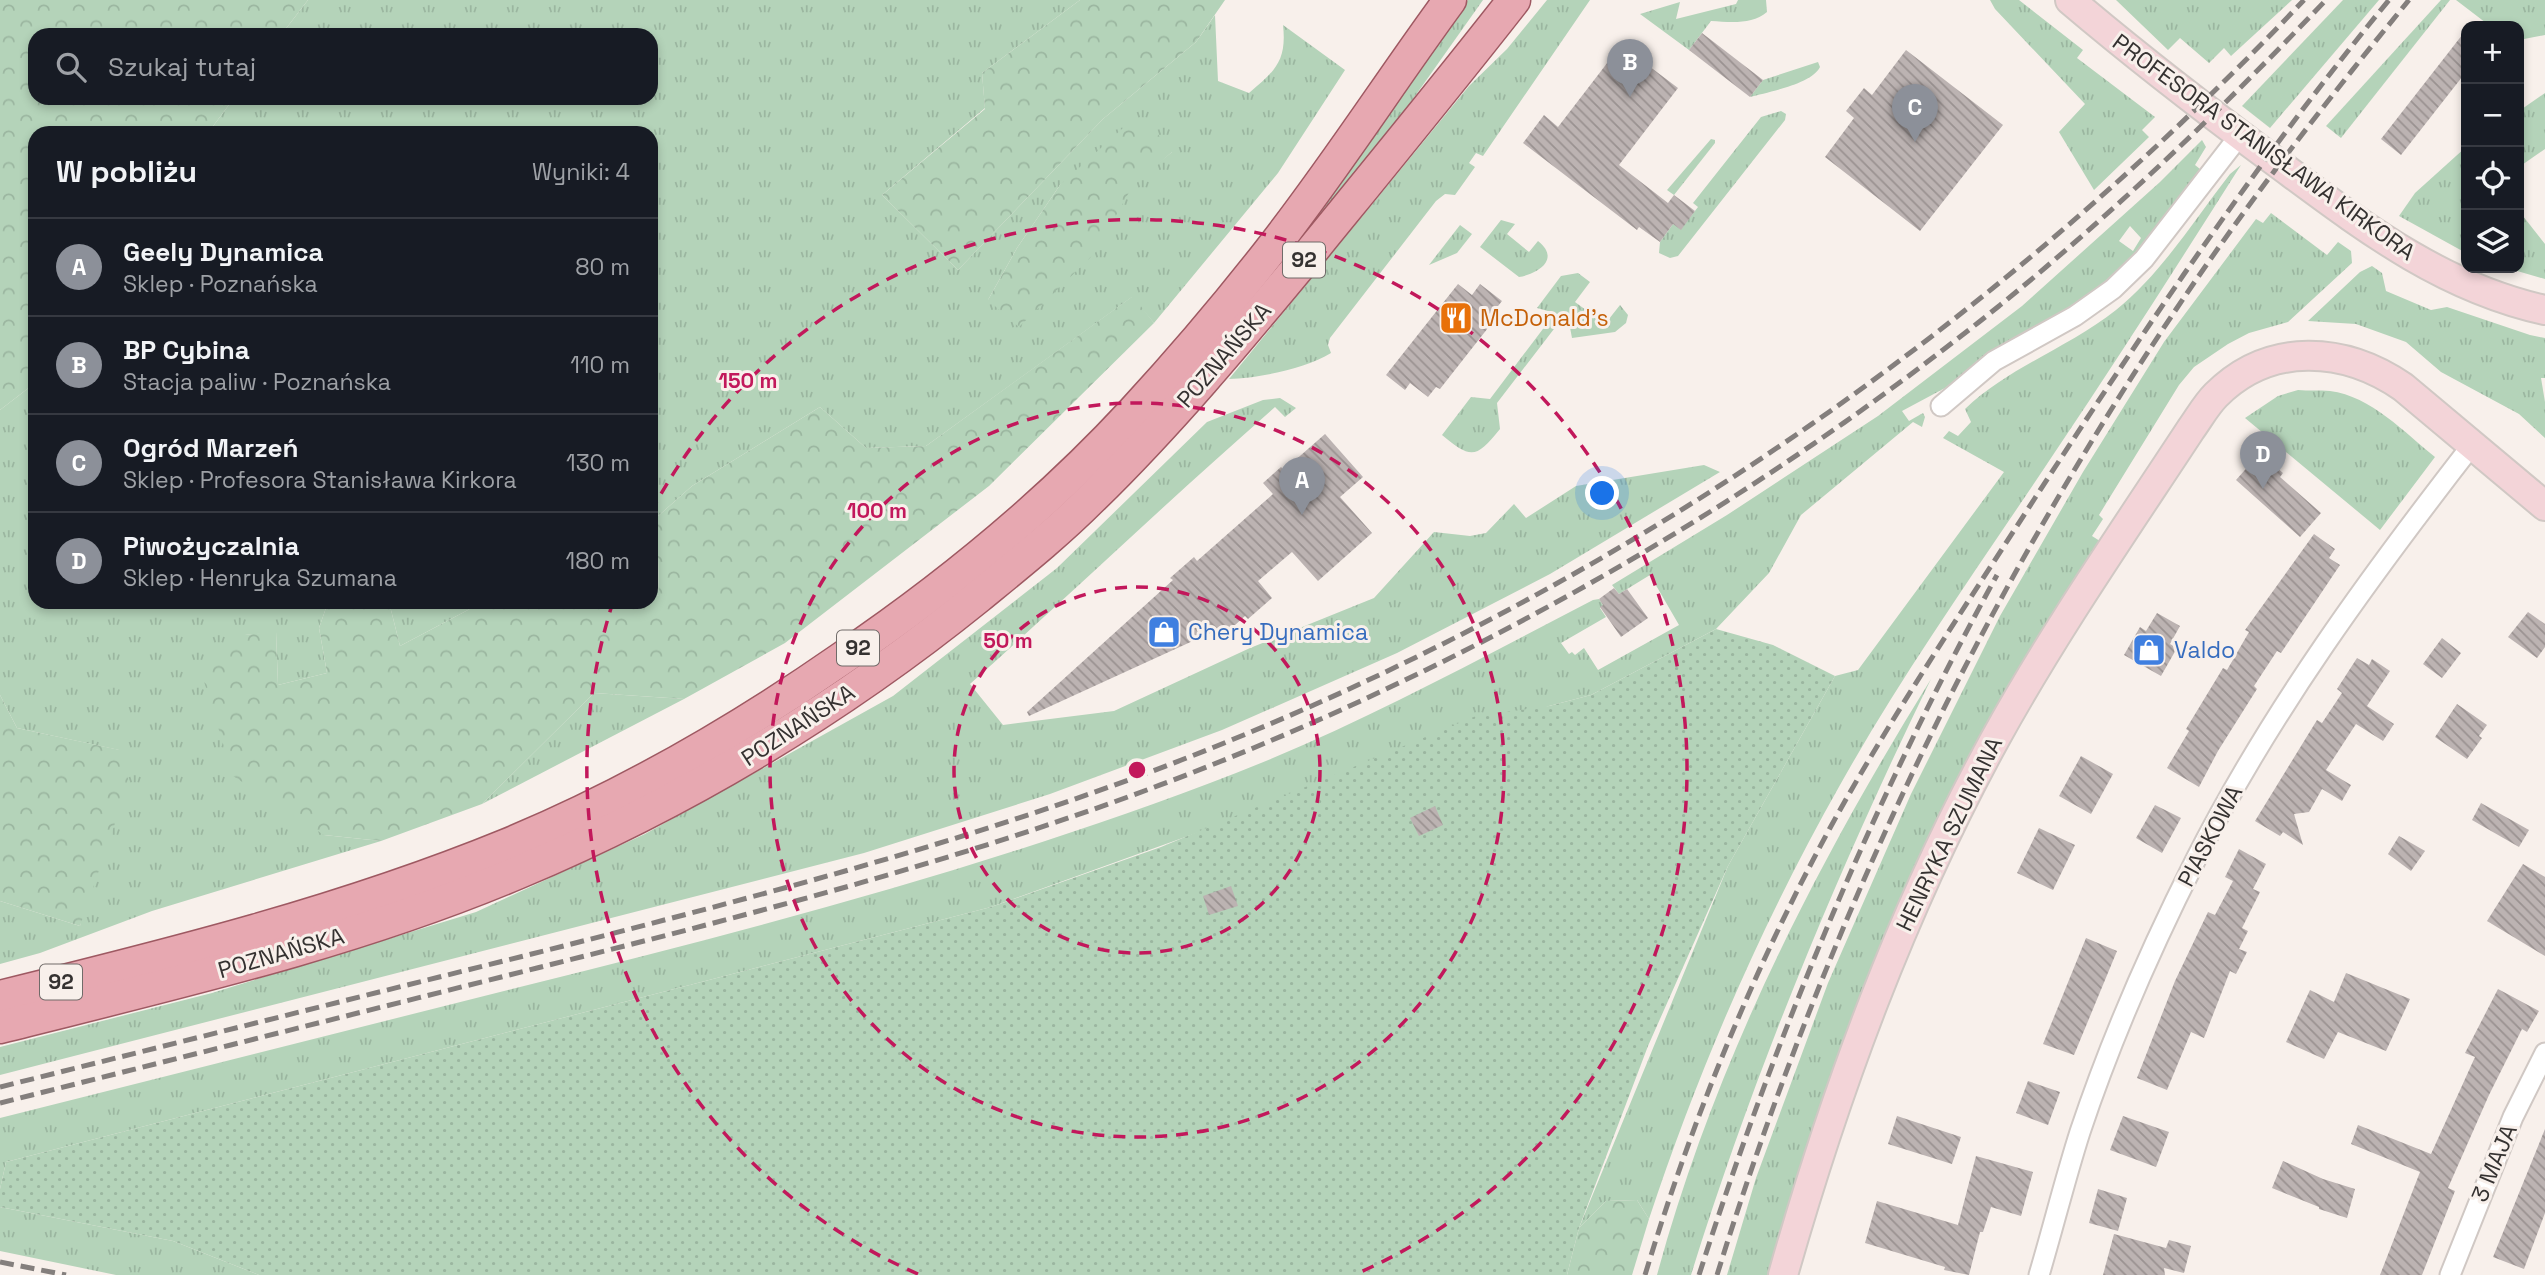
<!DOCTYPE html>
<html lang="pl">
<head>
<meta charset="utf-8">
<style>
	:root { --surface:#171b24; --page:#20242c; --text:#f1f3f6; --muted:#9ea1a6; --line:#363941; --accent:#8c9099 }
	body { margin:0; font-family:"Space Grotesk",sans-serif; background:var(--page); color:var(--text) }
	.controls { position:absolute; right:21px; top:21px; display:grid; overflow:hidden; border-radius:14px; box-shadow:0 4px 10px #0003 }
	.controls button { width:63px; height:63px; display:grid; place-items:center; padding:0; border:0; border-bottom:2px solid var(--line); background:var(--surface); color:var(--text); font:35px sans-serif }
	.you { position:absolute; left:1603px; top:494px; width:24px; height:24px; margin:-18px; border:5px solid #fff; border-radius:50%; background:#1a73e8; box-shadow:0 0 0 10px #1a73e833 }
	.badge { display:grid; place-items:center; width:46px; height:46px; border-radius:50%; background:var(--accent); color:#fff; font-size:23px; font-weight:700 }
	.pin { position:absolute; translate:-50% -58px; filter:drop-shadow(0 2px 4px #0008) }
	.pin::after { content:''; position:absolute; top:37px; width:24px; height:21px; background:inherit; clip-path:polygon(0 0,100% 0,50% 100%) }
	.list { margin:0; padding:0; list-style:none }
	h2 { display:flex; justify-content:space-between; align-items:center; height:91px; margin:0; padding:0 28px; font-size:30px }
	h2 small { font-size:23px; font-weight:400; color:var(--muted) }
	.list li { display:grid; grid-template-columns:46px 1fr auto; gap:21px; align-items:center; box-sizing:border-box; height:98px; padding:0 28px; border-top:2px solid var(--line) }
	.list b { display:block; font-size:26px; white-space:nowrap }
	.list p { margin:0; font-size:23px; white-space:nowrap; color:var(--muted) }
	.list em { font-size:23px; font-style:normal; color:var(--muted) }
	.icon { flex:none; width:38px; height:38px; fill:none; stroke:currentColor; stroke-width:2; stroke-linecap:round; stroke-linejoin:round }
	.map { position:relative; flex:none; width:2545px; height:1275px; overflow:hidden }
	.search { position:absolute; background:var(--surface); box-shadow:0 4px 10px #0003; left:28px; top:28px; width:630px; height:77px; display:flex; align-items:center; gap:18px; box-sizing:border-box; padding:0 24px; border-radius:21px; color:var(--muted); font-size:26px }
	.panel { position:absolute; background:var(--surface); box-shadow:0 4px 10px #0003; left:28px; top:126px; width:630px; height:483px; border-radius:21px }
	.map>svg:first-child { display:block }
	.grass { fill:url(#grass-tufts); fill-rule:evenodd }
	.forest { fill:url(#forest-crowns) }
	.garden { fill:url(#garden-dots) }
	.building { fill:url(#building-back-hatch) }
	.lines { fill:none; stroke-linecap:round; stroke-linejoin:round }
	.street-casing { stroke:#d0c8c4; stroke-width:23 }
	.secondary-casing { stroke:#d0c8c4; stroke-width:32 }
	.primary-casing { stroke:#9e5962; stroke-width:35 }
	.street { stroke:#fff; stroke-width:19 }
	.secondary { stroke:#f3d4d8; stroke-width:28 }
	.primary { stroke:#e7a8b1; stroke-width:32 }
	.rail { stroke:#847f7d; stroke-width:5; stroke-dasharray:14 7; stroke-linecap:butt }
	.ring { fill:none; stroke:#c2185b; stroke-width:3.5; stroke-dasharray:12 9 }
	.labels { text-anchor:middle; stroke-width:6; stroke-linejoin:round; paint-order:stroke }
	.shield { fill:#f8f0eb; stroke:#706b69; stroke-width:2 }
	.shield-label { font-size:21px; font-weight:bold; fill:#353231 }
	.street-label { font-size:23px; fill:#353231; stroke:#f8f0eb }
	.food-label { font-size:23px; fill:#c56008; stroke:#f8f0eb; text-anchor:start }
	.shop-label { font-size:23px; fill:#366cbe; stroke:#f8f0eb; text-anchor:start }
	.centre { fill:#c2185b; stroke:#f8f0eb; stroke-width:3.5 }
	.ring-label { font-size:21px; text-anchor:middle; font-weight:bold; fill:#c2185b; stroke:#f8f0eb; stroke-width:6; stroke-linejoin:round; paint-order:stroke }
</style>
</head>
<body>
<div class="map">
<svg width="2545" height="1275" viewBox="0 0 2545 1275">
	<defs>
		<pattern id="grass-tufts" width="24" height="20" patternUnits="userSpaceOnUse" patternTransform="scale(1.75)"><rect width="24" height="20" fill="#b4d3b9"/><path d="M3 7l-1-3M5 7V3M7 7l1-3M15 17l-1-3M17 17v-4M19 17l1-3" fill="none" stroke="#9bb6a0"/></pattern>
		<pattern id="forest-crowns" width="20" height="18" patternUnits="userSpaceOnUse" patternTransform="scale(1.75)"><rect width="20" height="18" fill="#b4d3b9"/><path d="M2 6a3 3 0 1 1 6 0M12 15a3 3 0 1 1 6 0" fill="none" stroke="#9bb6a0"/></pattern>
		<pattern id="garden-dots" width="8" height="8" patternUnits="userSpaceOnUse" patternTransform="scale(1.75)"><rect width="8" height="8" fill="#b4d3b9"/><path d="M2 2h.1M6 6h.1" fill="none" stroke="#9bb6a0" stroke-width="1.8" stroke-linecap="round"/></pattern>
		<pattern id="building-back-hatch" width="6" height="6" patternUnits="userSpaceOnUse" patternTransform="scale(1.75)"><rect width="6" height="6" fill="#bcb3b2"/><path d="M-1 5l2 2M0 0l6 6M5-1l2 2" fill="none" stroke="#9a9291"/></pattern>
	</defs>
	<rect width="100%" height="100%" fill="#f8f0eb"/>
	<!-- grass -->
	<g class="grass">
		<path d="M308,0H1080L982,73L985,108L882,195L958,270L1103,119L1196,42L1215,15L1218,81L1249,93C1275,71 1287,61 1283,25L1345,70L1278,173L1154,323L1132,297L926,446L866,448L820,407L692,486L657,517L659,596L651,594V133H208L234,98H651V35H281ZM1172,152L988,300L1017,248L1060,185Z"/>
		<path d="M1468,0H1483L1396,123L1294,248L1292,245Z"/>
		<path d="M1547,0H1590L1483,156L1476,153L1469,163L1475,167L1455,195L1445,194L1436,201L1330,338L1328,345L1331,353C1305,369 1259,378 1229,379L1469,86L1507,49Z"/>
		<path d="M1738,0H1766L1767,12C1752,25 1730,22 1711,21L1689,50L1640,14L1680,2L1676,19L1736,4Z"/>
		<path d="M1990,0H2019L2083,50L2077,58L2155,117L2142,130L2149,137L2094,190L2059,132L2085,104L1995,9Z"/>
		<path d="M2116,0H2292L2231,56L2224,48L2209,63L2180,38L2168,50Z"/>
		<path d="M2343,0H2379L2270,128L2242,106Z"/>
		<path d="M2441,0H2450L2341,138L2326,126Z"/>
		<path d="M2456,0H2545V35L2519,40V26H2490Z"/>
		<path d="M1818,62L1820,67C1812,84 1768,92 1750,97L1763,80Z"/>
		<path d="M2545,93V149L2519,167V111Z"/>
		<path d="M1781,111L1786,114L1785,120L1678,256L1670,258L1659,253L1660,242L1673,224L1681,229L1698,207L1693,203L1761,117Z"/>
		<path d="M1711,139L1715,140V143L1674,195L1667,190Z"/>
		<path d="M2202,140L2206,147L2195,165L2200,169L2136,254L2103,287L1945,388L1902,411L1909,421L1923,413L1925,417L1922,427L1913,422L1801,515L1769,573L1716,629L1591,695L1549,706L991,907L6,1162L0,1189V1118C175,1074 349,1030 524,986C765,926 1004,863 1236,773C1359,725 1475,661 1593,600L1599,599L1603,605L1600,608L1606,617L1561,643L1569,654L1572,652L1575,655L1584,648L1598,670L1679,625L1650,575L1619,594L1612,585L1727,515L1878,416L2022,306L2160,182ZM2130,226L2141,238L2133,251L2119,241Z"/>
		<path d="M2466,147V253L2399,216L2415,193Z"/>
		<path d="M2241,165C2180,261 2119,357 2055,452C1982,562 1905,669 1840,785C1762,923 1699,1068 1649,1219L1637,1200L1606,1201L1579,1228L1728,866L1835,676L1858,670L2004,472L1943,438L1949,431L1958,436L1971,422L1965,409C2009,367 2068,348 2116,310C2162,273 2194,220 2230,174Z"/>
		<path d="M2519,211L2545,244V279L2507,268H2519Z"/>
		<path d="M2271,213L2327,255L2338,242L2351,251L2352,263L2288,322L2249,333L2228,344L2194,367L2179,385L2099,515L2103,519L2092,536L2103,543L2004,701L1772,1275H1727L1756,1178L1828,983L1911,794L2000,616L2083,472L2164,342L2256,219L2263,223Z"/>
		<path d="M1501,220L1515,224L1507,234L1529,252L1538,241C1561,259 1538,274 1519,277L1480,247Z"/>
		<path d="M1460,225L1472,234L1457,253L1429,265Z"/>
		<path d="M2372,266L2382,273L2386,291L2431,310L2447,307L2530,335L2545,338V378H2541L2545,402V438L2519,414L2441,372L2406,342L2356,324L2308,321L2360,272Z"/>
		<path d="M1578,273L1590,282L1575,302L1605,324L1620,305L1628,315L1626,323L1615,332L1572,338L1567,312L1497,403L1500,429C1476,459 1471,459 1442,435L1471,397L1490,399L1555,313L1537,308L1561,276Z"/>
		<path d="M35,383V602H328L319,628L327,673L278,685L276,632L245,635L324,835L381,841L152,911L40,953L0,964V901L80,926L119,750L17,728L0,695V410Z"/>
		<path d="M2298,390C2308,391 2320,390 2330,391C2371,396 2405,433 2435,457L2380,530L2245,418L2278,396Z"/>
		<path d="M1280,398L1296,408L1285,417L1275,407C1171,498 1072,593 970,684L1003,725L1114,711L1250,648L1374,598L1434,532L1470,536L1486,533L1514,504L1526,518L1576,486L1704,465L1720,472L1550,574L1397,653L1222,730L1050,794L864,853L0,1075V1047L212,993L476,912L645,834L893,696L1057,568L1207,422L1263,400Z"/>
		<path d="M389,602H483L400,646Z"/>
		<path d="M1931,679C1837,872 1755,1070 1691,1275H1657C1715,1062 1815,866 1931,679Z"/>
		<path d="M594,693L684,699L482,804Z"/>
		<path d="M0,1207L173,1241L259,1275H116L0,1251Z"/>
	</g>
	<!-- forest -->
	<g class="forest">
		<path d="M0,0H308L281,35H35V98H234L208,133H35V383L0,410Z"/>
		<path d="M1080,0H1225L1196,42L1103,119L958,270L882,195L985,109L982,73Z"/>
		<path d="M1152,127L1172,152L1132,187L1095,253L1019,327L988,300L1017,248L1060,185L1123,128Z"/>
		<path d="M1133,296L1154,323L989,486L785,643L684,699L594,693L482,804L381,841L324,835L233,776L202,675L245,635L276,631L278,685L327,673L319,628L328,602H389L400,646L483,602H651V594L659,596L657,517L692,486L820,407L866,448L926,446Z"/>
		<path d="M0,695L17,728L120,750L129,782L80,926L0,901Z"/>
		<path d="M1637,1200L1649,1219L1632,1275H1567L1579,1228L1606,1201Z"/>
	</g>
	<!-- garden -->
	<path class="garden" d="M1716,629L1773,645L1835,676L1728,866L1648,1046L1579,1228L1567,1275H259L173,1241L0,1207V1189L6,1162L991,907L1161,847L1476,716L1549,706L1591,695Z"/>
	<!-- building -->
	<g class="building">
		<path d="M2466,30V72L2401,155L2381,139Z"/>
		<path d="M1702,33L1763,80L1750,97L1689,50Z"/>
		<path d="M1621,45L1678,88L1619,165L1668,203L1674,195L1695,211L1681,230L1673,224L1660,242L1639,227L1637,230L1523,143L1544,115L1558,127Z"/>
		<path d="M1906,50L2003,125L1920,231L1825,157L1854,118L1846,111L1864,88L1872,95Z"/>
		<path d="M1458,284L1472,295L1480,284L1502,301L1491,315L1495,319L1440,389L1436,387L1428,397L1410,383L1405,390L1386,375Z"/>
		<path d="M1325,434L1363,477L1340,497L1372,533L1318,581L1292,552L1258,581L1272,598L1248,619L1245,616L1224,635L1219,629L1029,716L1027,712L1173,580L1170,578L1194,557L1197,561L1273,494L1263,483L1281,467L1284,470Z"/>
		<path d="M2260,453L2283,473L2280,477L2321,513L2300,537L2236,480Z"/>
		<path d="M2314,534L2335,549L2329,558L2340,565L2281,653L2277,651L2254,686L2257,689L2218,751L2199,787L2167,768L2189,731L2186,729L2223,668L2227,670L2249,632L2245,630Z"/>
		<path d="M1614,588L1619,594L1627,589L1648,618L1621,637L1600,607L1603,605L1599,599Z"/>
		<path d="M2528,612L2545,624V647L2537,658L2508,637Z"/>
		<path d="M2157,613L2180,626L2170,644L2177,648L2161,676L2124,655L2140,627L2146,631Z"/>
		<path d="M2442,638L2461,653L2442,678L2423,664Z"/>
		<path d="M2357,658L2369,665L2372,659L2390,671L2367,706L2394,724L2383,741L2356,724L2326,770L2351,785L2342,801L2322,789L2309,812L2294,814L2303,845L2283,832L2280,836L2255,821L2317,720L2322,723L2342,693L2337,689Z"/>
		<path d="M2457,704L2487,725L2479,736L2482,738L2467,759L2435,737Z"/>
		<path d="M2081,756L2113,774L2091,814L2059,796Z"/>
		<path d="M2481,803L2529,830L2519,847L2472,820Z"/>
		<path d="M2155,805L2181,818L2162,853L2136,838Z"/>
		<path d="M1435,806L1443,825L1419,836L1410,818Z"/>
		<path d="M2039,828L2075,845L2053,890L2017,873Z"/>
		<path d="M2399,836L2425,851L2411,871L2388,854Z"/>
		<path d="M2239,849L2266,864L2253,889L2260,892L2242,928L2248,931L2239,949L2247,952L2236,974L2230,971L2204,1038L2191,1032L2167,1090L2137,1078L2175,981L2208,912L2215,915L2233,881L2225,877Z"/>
		<path d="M2523,864L2545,877V956L2487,921Z"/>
		<path d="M1231,886L1238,906L1209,915L1203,896Z"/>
		<path d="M2086,938L2117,951L2074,1055L2043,1044Z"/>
		<path d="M2346,973L2410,999L2386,1051L2338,1032L2324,1059L2286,1042L2310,990L2334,1002Z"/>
		<path d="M2498,989L2539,1011L2527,1032L2522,1029L2489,1095L2448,1188L2455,1191L2422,1275H2380L2420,1172L2351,1144L2358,1125L2431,1154L2475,1057L2465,1053Z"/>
		<path d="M2028,1081L2060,1092L2048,1125L2016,1113Z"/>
		<path d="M1897,1116L1961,1137L1952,1164L1888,1144Z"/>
		<path d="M2123,1116L2169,1132L2156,1167L2110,1150Z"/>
		<path d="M2545,1129V1213L2524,1269L2493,1257Z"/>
		<path d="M1976,1156L2033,1172L2021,1216L1991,1207L1983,1232H1980L1969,1275L1944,1270L1945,1267L1865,1243L1877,1201L1958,1225Z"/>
		<path d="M2283,1161L2323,1179L2355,1189L2347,1218L2319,1209V1207L2272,1188Z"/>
		<path d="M2098,1189L2127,1198L2118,1231L2089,1223Z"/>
		<path d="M2114,1234L2166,1248L2169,1240L2191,1246L2184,1273L2164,1268L2165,1275H2103Z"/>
	</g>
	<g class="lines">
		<defs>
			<g id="street">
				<path d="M1941,406L1994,361L2075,316L2113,289L2144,259L2240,135"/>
				<path d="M2039,1275C2053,1228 2065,1179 2080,1132C2111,1039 2152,946 2196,859C2271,711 2371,575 2472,445"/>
				<path d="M2450,1275L2513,1117L2545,1053"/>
			</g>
			<g id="secondary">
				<path d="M2070,0C2137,57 2206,110 2276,162C2360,224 2440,287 2545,310"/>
				<path d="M1783,1275C1836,1089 1902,909 1995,739C2054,632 2124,531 2191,429C2199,418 2206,405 2216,395C2270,341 2345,347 2403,387L2545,506"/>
			</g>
			<g id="primary">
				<path d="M0,997C171,955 343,912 507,845C625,796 736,732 841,659C947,587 1046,506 1133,412C1180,361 1226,307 1269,252C1333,171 1389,83 1450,0"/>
				<path d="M0,1027C174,983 351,943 517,873C683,803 837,711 978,597C1017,565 1056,534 1092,498C1169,423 1238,340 1306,258C1376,172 1446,87 1514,0"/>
			</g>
		</defs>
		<!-- street casing -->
		<use href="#street" class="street-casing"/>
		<!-- secondary casing -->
		<use href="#secondary" class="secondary-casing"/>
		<!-- primary casing -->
		<use href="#primary" class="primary-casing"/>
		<!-- street -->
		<use href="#street" class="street"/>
		<!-- secondary -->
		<use href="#secondary" class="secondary"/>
		<!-- primary -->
		<use href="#primary" class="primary"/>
		<!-- rail -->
		<g class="rail">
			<path d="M0,1087C181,1042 362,996 544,951C775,892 1007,832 1229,741C1637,575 2002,319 2304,0"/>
			<path d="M0,1103C179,1058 358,1013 537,968C749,915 963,860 1168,782C1467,668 1749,507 1999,306C2115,212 2223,108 2326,0"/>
			<path d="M0,1262L66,1275"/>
			<path d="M1645,1275C1692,1120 1753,970 1830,828C1892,715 1965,607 2035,498C2146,327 2259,158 2389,0"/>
			<path d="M1699,1275C1777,1032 1874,799 1997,575"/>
			<path d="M1717,1275C1821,940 1969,622 2163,329C2238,215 2322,106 2409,0"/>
		</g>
	</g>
	<!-- distance rings -->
	<g class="ring">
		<circle cx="1137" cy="770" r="183"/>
		<circle cx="1137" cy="770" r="367"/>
		<path d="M918 1274A550 550 0 0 1 612 605M651 512A550 550 0 1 1 1356 1274"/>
	</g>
	<!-- icons -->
	<defs>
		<symbol id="restaurant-square" viewBox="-11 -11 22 22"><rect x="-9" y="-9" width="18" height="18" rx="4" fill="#e8710a" stroke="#f8f0eb"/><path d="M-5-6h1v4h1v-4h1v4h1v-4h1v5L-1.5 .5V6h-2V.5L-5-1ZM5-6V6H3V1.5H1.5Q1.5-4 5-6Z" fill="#fff"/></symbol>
		<symbol id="shop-square" viewBox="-11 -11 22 22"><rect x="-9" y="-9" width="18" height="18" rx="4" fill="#3f7fe0" stroke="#f8f0eb"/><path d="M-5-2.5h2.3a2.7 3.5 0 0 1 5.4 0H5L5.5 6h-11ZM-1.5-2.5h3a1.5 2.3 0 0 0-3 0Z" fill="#fff"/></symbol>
	</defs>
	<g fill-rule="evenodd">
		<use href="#restaurant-square" x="1437" y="299" width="38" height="38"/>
		<use href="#shop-square" x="1145" y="613" width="38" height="38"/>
		<use href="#shop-square" x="2130" y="631" width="38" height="38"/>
	</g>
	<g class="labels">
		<!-- shield labels -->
		<g class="shield">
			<rect x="1283" y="242.5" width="42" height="35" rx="5"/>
			<rect x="837" y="630.5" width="42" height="35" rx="5"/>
			<rect x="40" y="964.5" width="42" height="35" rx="5"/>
		</g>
		<g class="shield-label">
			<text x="1304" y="267">92</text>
			<text x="858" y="655">92</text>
			<text x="61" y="989">92</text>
		</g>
		<!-- street labels -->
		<g class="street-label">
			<text transform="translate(2264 147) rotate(36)" y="8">PROFESORA STANISŁAWA KIRKORA</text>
			<text transform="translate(1224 355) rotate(-49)" y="8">POZNAŃSKA</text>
			<text transform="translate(798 725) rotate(-33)" y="8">POZNAŃSKA</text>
			<text transform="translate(1949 834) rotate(-64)" y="8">HENRYKA SZUMANA</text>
			<text transform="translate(2210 836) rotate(-62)" y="8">PIASKOWA</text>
			<text transform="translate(281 953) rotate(-16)" y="8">POZNAŃSKA</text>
			<text transform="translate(2494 1163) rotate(-67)" y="8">3 MAJA</text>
		</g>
		<!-- food labels -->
		<g class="food-label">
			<text x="1480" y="326">McDonald's</text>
		</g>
		<!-- shop labels -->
		<g class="shop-label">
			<text x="1188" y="640">Chery Dynamica</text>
			<text x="2174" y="658">Valdo</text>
		</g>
	</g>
	<circle cx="1137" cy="770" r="10" class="centre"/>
	<g class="ring-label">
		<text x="748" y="388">150 m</text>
		<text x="877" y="518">100 m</text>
		<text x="1008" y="648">50 m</text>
	</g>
</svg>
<div class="controls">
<button>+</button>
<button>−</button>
<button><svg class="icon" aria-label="locate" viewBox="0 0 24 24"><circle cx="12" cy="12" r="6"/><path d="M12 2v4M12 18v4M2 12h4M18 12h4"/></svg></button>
<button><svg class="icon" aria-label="layers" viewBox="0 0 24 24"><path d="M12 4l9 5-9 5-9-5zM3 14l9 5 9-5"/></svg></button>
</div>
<div class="you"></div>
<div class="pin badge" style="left:1302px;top:515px">A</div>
<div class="pin badge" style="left:1630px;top:97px">B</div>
<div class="pin badge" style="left:1915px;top:142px">C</div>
<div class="pin badge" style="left:2263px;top:489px">D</div>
<div class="search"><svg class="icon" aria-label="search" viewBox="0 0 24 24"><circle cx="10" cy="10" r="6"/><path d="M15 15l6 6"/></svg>Szukaj tutaj</div>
<section class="panel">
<h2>W pobliżu<small>Wyniki: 4</small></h2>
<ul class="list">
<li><span class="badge">A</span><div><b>Geely Dynamica</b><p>Sklep · Poznańska</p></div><em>80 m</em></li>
<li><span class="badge">B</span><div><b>BP Cybina</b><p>Stacja paliw · Poznańska</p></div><em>110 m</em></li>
<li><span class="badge">C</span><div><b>Ogród Marzeń</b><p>Sklep · Profesora Stanisława Kirkora</p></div><em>130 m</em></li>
<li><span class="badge">D</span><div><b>Piwożyczalnia</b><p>Sklep · Henryka Szumana</p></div><em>180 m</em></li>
</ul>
</section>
</div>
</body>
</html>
